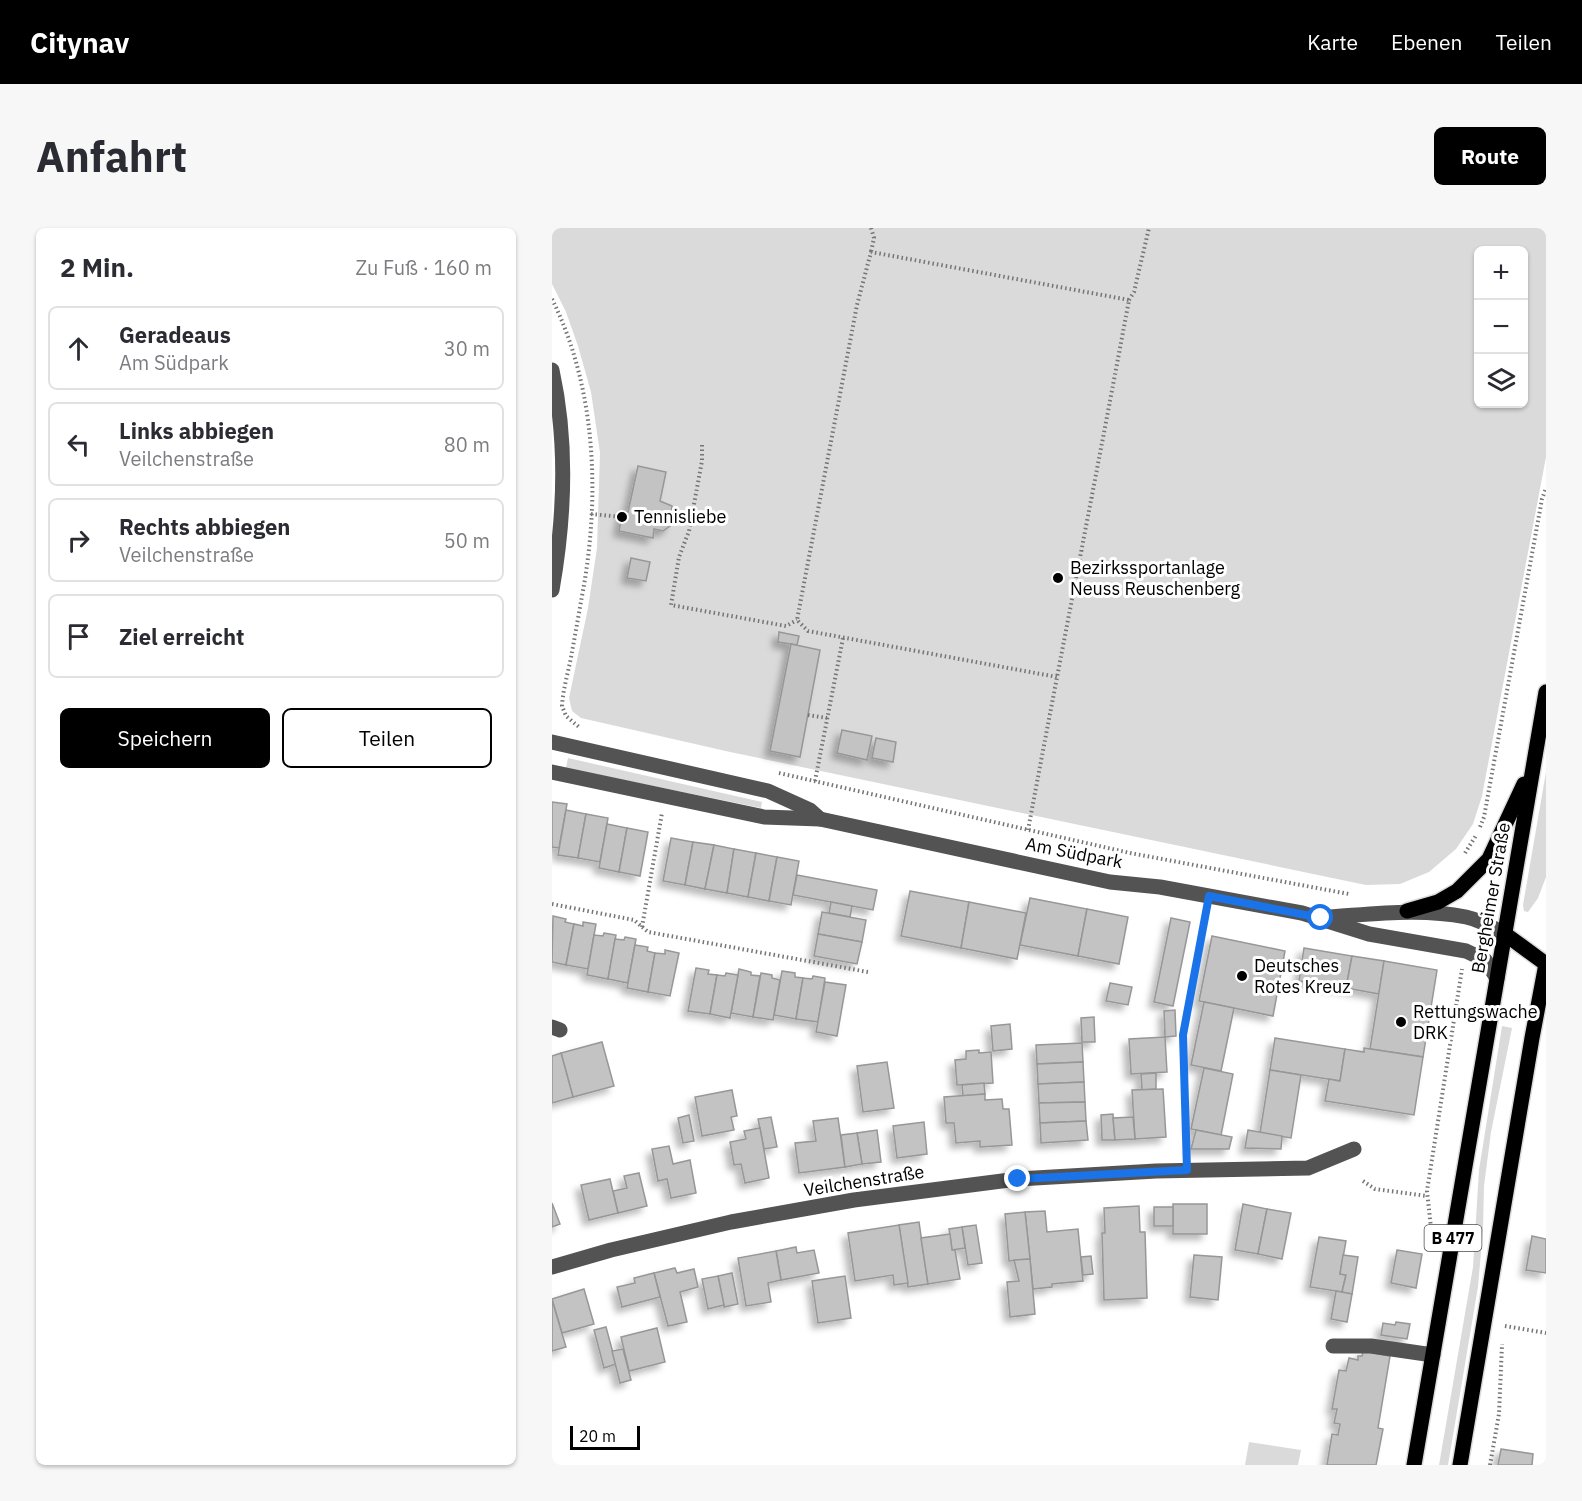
<!DOCTYPE html>
<html lang="de">
<head>
<meta charset="utf-8">
<style>
	:root { --surface:#fff; --page:#f7f7f7; --text:#2b2b33; --muted:#7c7c81; --line:#e1e1e2; --accent:#000 }
	body { margin:0; font-family:"IBM Plex Sans",sans-serif; background:var(--page); color:var(--text) }
	.controls { position:absolute; right:18px; top:18px; display:grid; overflow:hidden; border-radius:9px; box-shadow:0 2px 4px #0004 }
	.controls button { width:54px; height:54px; display:grid; place-items:center; padding:0; border:0; border-bottom:2px solid var(--line); background:var(--surface); color:var(--text); font:30px sans-serif }
	.scale { position:absolute; left:18px; bottom:15px; width:70px; box-sizing:border-box; padding-left:6px; border:3px solid #000; border-top:0; font-size:16px; line-height:21px; white-space:nowrap; color:#000; -webkit-text-stroke:4px #fff; paint-order:stroke }
	.stop { position:absolute; width:18px; height:18px; margin:-14px; border:4px solid #1a73e8; border-radius:50%; background:#fff }
	.stop.end { background:#1a73e8; border-color:#fff; box-shadow:0 2px 6px #0008 }
	.list { margin:0; padding:0; list-style:none }
	h2 { display:flex; justify-content:space-between; align-items:center; height:78px; margin:0; padding:0 24px; font-size:26px }
	h2 small { font-size:20px; font-weight:400; color:var(--muted) }
	.list li { display:grid; grid-template-columns:39px 1fr auto; gap:18px; align-items:center; box-sizing:border-box; height:84px; margin:0 12px 12px; padding:0 12px; border:2px solid var(--line); border-radius:9px }
	.list b { display:block; font-size:22px; white-space:nowrap }
	.list p { margin:0; font-size:20px; white-space:nowrap; color:var(--muted) }
	.list em { font-size:20px; font-style:normal; color:var(--muted) }
	.actions { display:flex; gap:12px; padding:18px 24px }
	.actions a { flex:1; padding:14px 0; border:2px solid var(--accent); border-radius:9px; text-align:center; font-size:21px; color:var(--accent) }
	.actions .main { background:var(--accent); color:#fff }
	.icon { flex:none; width:33px; height:33px; fill:none; stroke:currentColor; stroke-width:2; stroke-linecap:round; stroke-linejoin:round }
	.map { position:relative; flex:none; width:994px; height:1237px; overflow:hidden; border-radius:9px }
	header { display:flex; align-items:center; gap:36px; box-sizing:border-box; height:84px; padding:0 30px; background:var(--accent); color:#fff }
	header strong { font-size:28px }
	nav { display:flex; gap:33px; margin-inline-start:auto; font-size:21px }
	.intro { display:flex; align-items:center; justify-content:space-between; box-sizing:border-box; height:144px; padding:0 36px }
	h1 { margin:0; font-size:42px }
	.button { padding:15px 27px; border-radius:9px; background:var(--accent); color:#fff; font-size:21px; font-weight:700 }
	main { display:flex; gap:36px; padding:0 36px }
	aside { flex:1; background:var(--surface); border-radius:9px; box-shadow:0 2px 4px #0004 }
	.map>svg:first-child { display:block }
	.green { fill:#dadada; fill-rule:evenodd }
	.building { fill:#c3c3c3; stroke:#979797; stroke-width:1.5; filter:url(#shadow) }
	.lines { fill:none; stroke-linecap:round; stroke-linejoin:round }
	.major-casing { stroke:#dbdbdb; stroke-width:18 }
	.path { stroke:#757575; stroke-width:4; stroke-dasharray:1.5 3; stroke-linecap:butt }
	.minor { stroke:#535353; stroke-width:15 }
	.major { stroke:#000; stroke-width:15 }
	.route { stroke:#1a73e8; stroke-width:8 }
	.poi-dot { fill:#000; stroke:#fff; stroke-width:2 }
	.labels { text-anchor:middle; stroke-width:6; stroke-linejoin:round; paint-order:stroke }
	.shield { fill:#fff; stroke:#4c4c4c; stroke-width:1.5 }
	.shield-label { font-size:16px; font-weight:bold; fill:#000 }
	.poi-label { font-size:18px; fill:#000; stroke:#fff; text-anchor:start }
	.street-label { font-size:18px; fill:#000; stroke:#fff }
</style>
</head>
<body>
<header>
<strong>Citynav</strong>
<nav><a>Karte</a><a>Ebenen</a><a>Teilen</a></nav>
</header>
<div class="intro"><h1>Anfahrt</h1><a class="button">Route</a></div>
<main>
<aside>
<h2>2 Min.<small>Zu Fuß · 160 m</small></h2>
<ul class="list">
<li><svg class="icon" aria-label="ahead" viewBox="0 0 24 24"><path d="M12 20V5M6 11l6-6 6 6"/></svg><div><b>Geradeaus</b><p>Am Südpark</p></div><em>30 m</em></li>
<li><svg class="icon" aria-label="left" viewBox="0 0 24 24"><path d="M17 20v-9H6M10 6l-5 5 5 5"/></svg><div><b>Links abbiegen</b><p>Veilchenstraße</p></div><em>80 m</em></li>
<li><svg class="icon" aria-label="right" viewBox="0 0 24 24"><path d="M7 20v-9h11M14 6l5 5-5 5"/></svg><div><b>Rechts abbiegen</b><p>Veilchenstraße</p></div><em>50 m</em></li>
<li><svg class="icon" aria-label="arrive" viewBox="0 0 24 24"><path d="M6 21V4h12l-3 4 3 4H6"/></svg><div><b>Ziel erreicht</b></div></li>
</ul>
<div class="actions"><a class="main">Speichern</a><a>Teilen</a></div>
</aside>
<div class="map">
<svg width="994" height="1237" viewBox="0 0 994 1237">
	<defs>
		<filter id="shadow"><feDropShadow dx="-5.5" dy="5.5" stdDeviation="3" flood-color="#0004"/></filter>
	</defs>
	<rect width="100%" height="100%" fill="#fff"/>
	<!-- green -->
	<g class="green">
		<path d="M0,0H994V229L930,568L921,596L904,621L877,644L848,656L814,657L178,524L29,490L20,483L17,470L36,380L45,320L48,225L39,164L26,118L14,84L0,56ZM927,22H972V176H927Z"/>
		<path d="M16,530L210,574L209,580L14,540Z"/>
		<path d="M994,544V649L986,670L976,684L972,683L971,677Z"/>
		<path d="M950,798L960,800L939,904L932,958L931,1001L926,1059L896,1237H887L921,1039L927,942Z"/>
		<path d="M697,1214L749,1222L746,1237H693Z"/>
	</g>
	<!-- building -->
	<g class="building">
		<path d="M86,238L114,244L108,273L120,278L118,298L111,303L102,301L101,310L67,303L71,283L76,284Z"/>
		<path d="M79,330L98,334L94,353L75,350Z"/>
		<path d="M227,404L247,408L245,417L226,414Z"/>
		<path d="M239,416L268,422L248,529L218,523Z"/>
		<path d="M290,502L320,508L315,532L285,525Z"/>
		<path d="M324,510L344,514L341,534L320,530Z"/>
		<path d="M0,574L15,576L7,620L0,619Z"/>
		<path d="M14,582L34,586L26,630L6,627Z"/>
		<path d="M34,586L56,590L48,634L26,630Z"/>
		<path d="M55,596L75,600L67,644L47,640Z"/>
		<path d="M75,600L96,604L88,648L67,644Z"/>
		<path d="M119,610L141,614L133,657L111,653Z"/>
		<path d="M141,614L162,617L153,661L133,657Z"/>
		<path d="M162,617L182,621L175,665L153,661Z"/>
		<path d="M182,621L204,625L196,669L175,665Z"/>
		<path d="M204,625L225,629L217,673L196,669Z"/>
		<path d="M225,629L247,633L239,677L217,673Z"/>
		<path d="M245,647L325,662L321,682L241,667Z"/>
		<path d="M358,663L417,674L409,720L349,708Z"/>
		<path d="M478,670L535,681L526,728L468,717Z"/>
		<path d="M279,674L300,678L298,689L277,685Z"/>
		<path d="M417,674L474,685L465,731L409,720Z"/>
		<path d="M535,681L576,689L567,736L526,728Z"/>
		<path d="M270,684L314,692L310,714L266,706Z"/>
		<path d="M1,688L14,691L13,694L22,696L14,737L0,734Z"/>
		<path d="M619,690L638,694L621,778L602,774Z"/>
		<path d="M31,694L44,696L36,741L14,737L22,696L31,698Z"/>
		<path d="M52,705L64,707L56,751L35,747L42,707L51,708Z"/>
		<path d="M266,706L310,714L305,736L262,728Z"/>
		<path d="M660,708L733,723L721,788L647,773Z"/>
		<path d="M73,709L84,711L76,755L56,751L63,711L72,712Z"/>
		<path d="M83,717L96,719L95,723L103,725L96,764L75,760Z"/>
		<path d="M752,720L800,728L794,760L747,753Z"/>
		<path d="M113,722L127,725L118,768L96,764L103,725L113,726Z"/>
		<path d="M800,728L832,733L827,766L794,760Z"/>
		<path d="M832,733L885,742L871,829L818,821Z"/>
		<path d="M144,740L157,742L156,746L165,747L158,786L136,783Z"/>
		<path d="M187,741L199,744V747L208,748L201,789L179,785Z"/>
		<path d="M230,743L243,745V749L251,750L244,791L222,787Z"/>
		<path d="M174,745L186,747L178,790L158,786L165,747L173,748Z"/>
		<path d="M209,745L220,747V750L228,752L221,792L201,789Z"/>
		<path d="M261,748L273,750L266,794L244,791L251,750L260,751Z"/>
		<path d="M273,754L294,757L285,808L264,804Z"/>
		<path d="M558,755L580,759L576,777L554,773Z"/>
		<path d="M652,774L682,780L669,843L639,837Z"/>
		<path d="M623,782L624,808L613,809L612,783Z"/>
		<path d="M542,789L543,814H530L529,790Z"/>
		<path d="M458,796L460,821L441,823L439,798Z"/>
		<path d="M613,809L615,844L579,846L577,811Z"/>
		<path d="M723,810L793,821L788,853L718,842Z"/>
		<path d="M50,814L62,858L21,869L9,825Z"/>
		<path d="M530,815L531,834L485,836L484,817Z"/>
		<path d="M812,820L871,829L862,887L773,873L777,851L788,853L793,821L812,824Z"/>
		<path d="M427,822V825L439,824L441,855L405,857L403,832L414,831V823Z"/>
		<path d="M9,825L21,869L0,875V828Z"/>
		<path d="M335,834L342,880L311,884L305,838Z"/>
		<path d="M531,834L532,854L486,856L485,836Z"/>
		<path d="M652,840L681,846L669,907L639,901Z"/>
		<path d="M718,842L749,847L739,910L708,905Z"/>
		<path d="M604,845V861L590,862L589,846Z"/>
		<path d="M532,854L533,874L487,875L486,856Z"/>
		<path d="M432,855L433,866L411,868L410,857Z"/>
		<path d="M611,861L614,909L583,911L580,862Z"/>
		<path d="M180,862L185,888L179,889L182,902L150,908L143,869Z"/>
		<path d="M433,866V872L450,871L451,881H457L460,917L428,919V913L404,915L402,895H394L392,869Z"/>
		<path d="M533,874L534,893L488,895L487,875Z"/>
		<path d="M561,886L563,912H550L549,887Z"/>
		<path d="M137,887L142,913L131,915L126,890Z"/>
		<path d="M219,889L225,919L212,921L206,891Z"/>
		<path d="M581,889L583,911L563,912L561,890Z"/>
		<path d="M286,890L293,939L247,945L243,915L264,913L261,893Z"/>
		<path d="M534,893L536,912L489,915L488,895Z"/>
		<path d="M372,894L375,926L345,930L341,898Z"/>
		<path d="M208,900L217,950L193,955L189,936L182,937L178,914L194,911L192,903Z"/>
		<path d="M325,902L329,934L310,936L305,905Z"/>
		<path d="M644,902L680,909L677,921H639Z"/>
		<path d="M696,902L730,908L729,921L693,920Z"/>
		<path d="M305,905L310,936L293,939L289,907Z"/>
		<path d="M117,918L121,936L138,932L144,965L119,970L115,951L106,953L100,921Z"/>
		<path d="M87,945L95,978L66,985L61,963L75,960L72,948Z"/>
		<path d="M58,951L66,985L37,992L29,957Z"/>
		<path d="M0,975L8,996L0,999Z"/>
		<rect x="621" y="976" width="34" height="30"/>
		<path d="M691,976L715,981L706,1026L683,1022Z"/>
		<path d="M587,978L588,1004H593L595,1070L552,1072L550,1005H553L552,980Z"/>
		<rect x="602" y="979" width="19" height="19"/>
		<path d="M715,981L739,985L730,1031L706,1026Z"/>
		<path d="M493,983L495,1004L526,1001L531,1053L500,1056V1059L481,1061L473,984Z"/>
		<path d="M473,984L478,1031L457,1033L453,986Z"/>
		<path d="M367,994L376,1056L356,1059L347,997Z"/>
		<path d="M347,997L356,1055L342,1057L341,1047L303,1053L296,1005Z"/>
		<path d="M424,997L430,1035L416,1037L410,999Z"/>
		<path d="M410,999L413,1020L400,1022L397,1001Z"/>
		<path d="M398,1006L400,1022H403L408,1051L376,1056L369,1010Z"/>
		<path d="M980,1008L994,1011V1045L974,1042Z"/>
		<path d="M767,1009L794,1013L788,1046L794,1047L790,1064L758,1059Z"/>
		<path d="M244,1019L245,1025L262,1022L267,1045L229,1052L224,1023Z"/>
		<path d="M845,1022L870,1026L864,1060L839,1055Z"/>
		<path d="M224,1023L229,1052L216,1055L219,1074L194,1078L186,1030Z"/>
		<path d="M642,1027L670,1029L666,1072L638,1069Z"/>
		<path d="M791,1027L806,1029L800,1066L790,1064L794,1047L788,1046Z"/>
		<path d="M539,1028L541,1046L531,1047L529,1029Z"/>
		<path d="M478,1031L483,1086L458,1089L455,1054L467,1053L462,1032Z"/>
		<path d="M123,1040L125,1045L142,1041L146,1059L128,1064L135,1094L116,1098L102,1045Z"/>
		<path d="M102,1045L108,1069L70,1079L65,1059L83,1055L82,1050Z"/>
		<path d="M180,1045L186,1076L172,1079L166,1048Z"/>
		<path d="M166,1048L172,1077L156,1081L150,1051Z"/>
		<path d="M293,1048L299,1090L266,1095L260,1053Z"/>
		<path d="M32,1061L42,1096L10,1105L0,1071Z"/>
		<path d="M784,1063L800,1066L795,1094L779,1091Z"/>
		<path d="M0,1072L14,1119L0,1123Z"/>
		<path d="M844,1094L858,1096L855,1111L829,1107L831,1095L843,1097Z"/>
		<path d="M54,1099L64,1136L52,1140L42,1102Z"/>
		<path d="M105,1100L113,1134L77,1143L69,1109Z"/>
		<path d="M71,1121L79,1152L68,1155L60,1123Z"/>
		<path d="M811,1123L838,1128L826,1200L831,1201L824,1237H775L780,1206L786,1207L788,1196L782,1195L785,1181H780L787,1142L794,1143L797,1130L806,1132V1128H810Z"/>
		<path d="M949,1221L981,1226L980,1237H946Z"/>
	</g>
	<g class="lines">
		<defs>
			<g id="major">
				<path d="M855,683L886,674L905,663L937,631L972,556"/>
				<path d="M953,706L994,736"/>
				<path d="M862,1237L994,464"/>
				<path d="M908,1237L980,810L994,736"/>
			</g>
		</defs>
		<!-- major casing -->
		<use href="#major" class="major-casing"/>
		<!-- path -->
		<g class="path">
			<path d="M319,0L322,10L319,24"/>
			<path d="M0,71C43,158 48,262 32,357C28,379 24,402 20,424C17,442 11,460 10,478L14,488L27,499"/>
			<path d="M577,72L582,64L597,0"/>
			<path d="M150,217V233L137,303L127,329L119,377L234,398L245,392"/>
			<path d="M39,286L70,289"/>
			<path d="M256,487L275,490"/>
			<path d="M227,545L578,625L797,666"/>
			<path d="M263,553L291,410"/>
			<path d="M928,599L932,589L990,271L994,260"/>
			<path d="M476,602C509,426 544,249 577,72L319,24L305,77L245,392L256,403L505,449"/>
			<path d="M913,625L925,606"/>
			<path d="M0,676L82,692L96,704L316,744"/>
			<path d="M90,699L110,585"/>
			<path d="M634,923L631,807L654,687"/>
			<path d="M811,953L823,961L875,968"/>
			<path d="M880,1009L875,963L910,741"/>
			<path d="M953,1098L994,1105"/>
			<path d="M938,1237L947,1186L950,1116"/>
		</g>
		<!-- minor -->
		<g class="minor">
			<path d="M0,142C16,215 13,288 0,362"/>
			<path d="M0,514L216,563L258,582L268,591"/>
			<path d="M0,544L212,589L268,591L558,654L608,659L750,685L817,706L914,723L933,732L945,750"/>
			<path d="M777,689C823,686 869,680 914,689C928,692 940,699 953,706"/>
			<path d="M0,799L8,802"/>
			<path d="M0,1039L59,1022L179,994L302,972L466,951L604,943L756,940L802,921"/>
			<path d="M781,1118H819L881,1127"/>
		</g>
		<!-- major -->
		<use href="#major" class="major"/>
	</g>
	<g class="lines">
		<!-- route -->
		<path class="route" d="M466,951L635,942L631,807L657,668L769,690"/>
	</g>
	<!-- markers -->
	<g class="poi-dot">
		<circle cx="70" cy="289" r="6"/>
		<circle cx="506" cy="350" r="6"/>
		<circle cx="690" cy="748" r="6"/>
		<circle cx="849" cy="794" r="6"/>
	</g>
	<g class="labels">
		<!-- shield labels -->
		<rect class="shield" x="872.5" y="997" width="57" height="26" rx="4.5"/>
		<g class="shield-label">
			<text x="901" y="1016">B 477</text>
		</g>
		<!-- poi labels -->
		<g class="poi-label">
			<text x="82" y="295">Tennisliebe</text>
			<text x="518" y="346">Bezirkssportanlage<tspan x="518" dy="21">Neuss Reuschenberg</tspan></text>
			<text x="702" y="744">Deutsches<tspan x="702" dy="21">Rotes Kreuz</tspan></text>
			<text x="861" y="790">Rettungswache<tspan x="861" dy="21">DRK</tspan></text>
		</g>
		<!-- street labels -->
		<g class="street-label">
			<text transform="translate(522 625) rotate(11)" y="6">Am Südpark</text>
			<text transform="translate(939 670) rotate(-80)" y="6">Bergheimer Straße</text>
			<text transform="translate(312 953) rotate(-9)" y="6">Veilchenstraße</text>
		</g>
	</g>
</svg>
<div class="controls">
<button>+</button>
<button>−</button>
<button><svg class="icon" aria-label="layers" viewBox="0 0 24 24"><path d="M12 4l9 5-9 5-9-5zM3 14l9 5 9-5"/></svg></button>
</div>
<div class="scale">20 m</div>
<div class="stop" style="left:769px;top:690px"></div>
<div class="stop end" style="left:466px;top:951px"></div>
</div>
</main>
</body>
</html>
